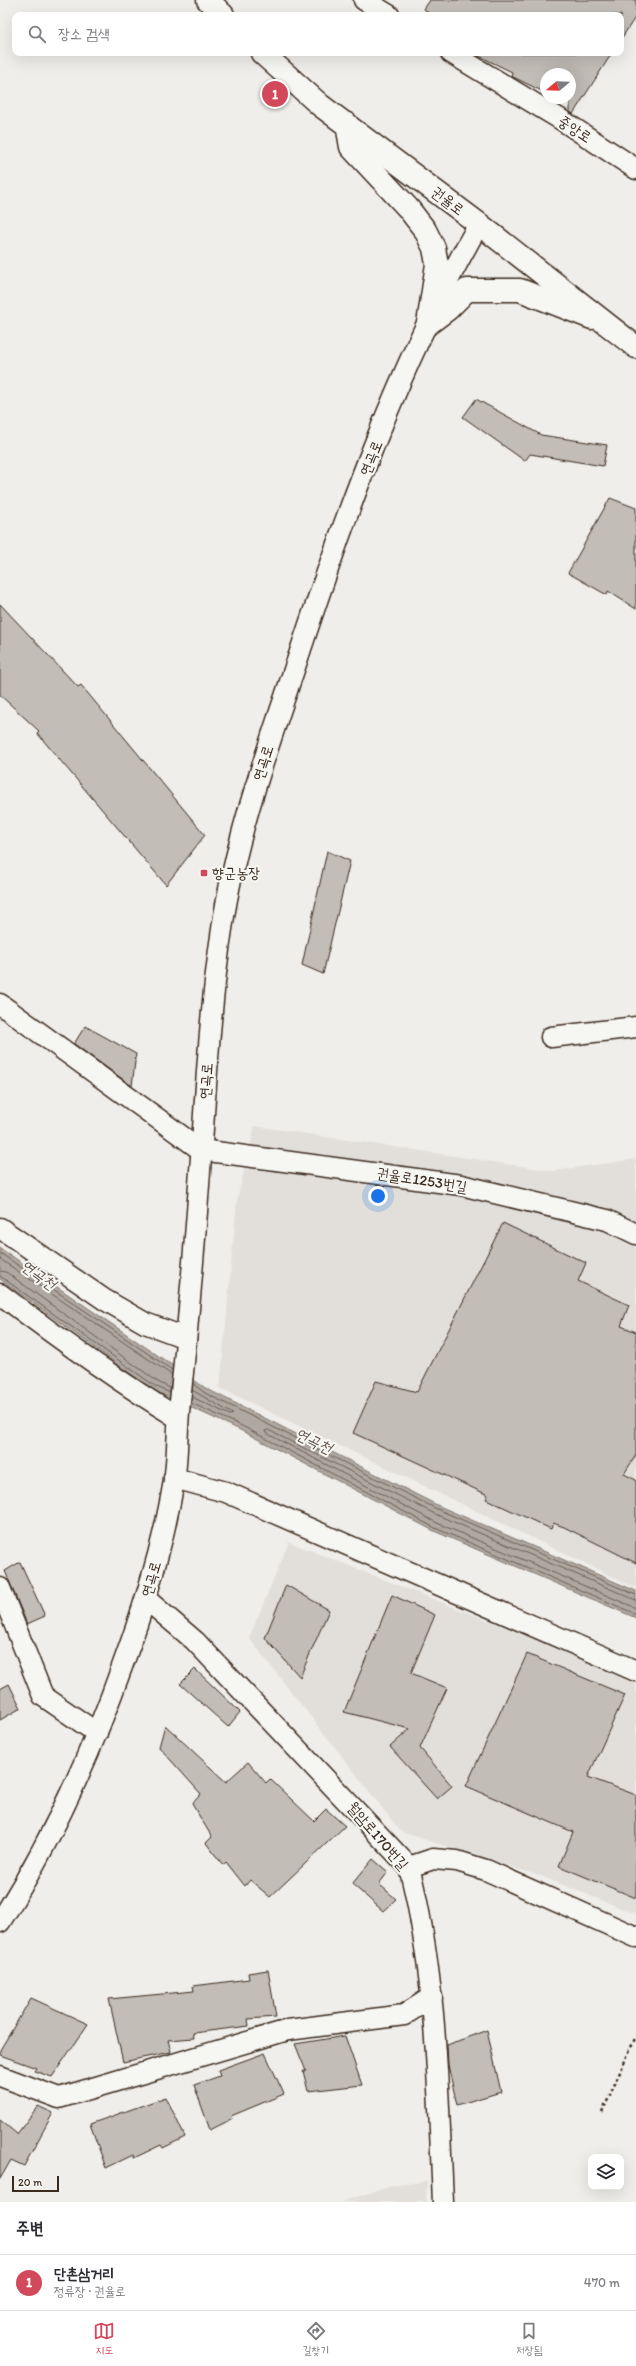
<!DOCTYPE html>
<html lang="ko">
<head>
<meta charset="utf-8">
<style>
	:root { --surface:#fff; --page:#f2f2f3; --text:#2b2b33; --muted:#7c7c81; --line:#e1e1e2; --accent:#d1495b }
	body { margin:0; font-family:Itim,"Poor Story",sans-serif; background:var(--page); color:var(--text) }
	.controls { position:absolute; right:12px; bottom:12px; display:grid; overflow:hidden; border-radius:8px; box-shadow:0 4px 16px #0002 }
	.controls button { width:36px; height:36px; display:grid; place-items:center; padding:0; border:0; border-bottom:1px solid var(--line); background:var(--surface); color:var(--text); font:20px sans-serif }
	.compass { position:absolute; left:540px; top:68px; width:36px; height:36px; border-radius:50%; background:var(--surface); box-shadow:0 4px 16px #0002; rotate:251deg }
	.scale { position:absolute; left:12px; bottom:10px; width:47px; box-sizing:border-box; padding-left:4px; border:2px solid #3b2a1e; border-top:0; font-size:11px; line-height:14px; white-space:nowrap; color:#3b2a1e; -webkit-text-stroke:3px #f6f6f2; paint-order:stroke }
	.you { position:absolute; left:378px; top:1196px; width:14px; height:14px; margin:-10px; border:3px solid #fff; border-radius:50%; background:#1a73e8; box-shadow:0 0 0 6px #1a73e833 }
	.badge { display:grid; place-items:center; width:26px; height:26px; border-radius:50%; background:var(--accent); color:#fff; font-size:13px; font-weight:700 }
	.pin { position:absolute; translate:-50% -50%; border:2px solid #fff; box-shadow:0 1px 4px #0006 }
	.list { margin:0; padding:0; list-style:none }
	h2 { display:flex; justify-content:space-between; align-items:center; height:52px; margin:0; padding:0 16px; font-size:17px }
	h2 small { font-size:13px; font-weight:400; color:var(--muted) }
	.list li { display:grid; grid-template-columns:26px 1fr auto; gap:12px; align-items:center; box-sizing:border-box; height:56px; padding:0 16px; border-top:1px solid var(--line) }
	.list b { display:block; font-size:15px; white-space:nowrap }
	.list p { margin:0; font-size:13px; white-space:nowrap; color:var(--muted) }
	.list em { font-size:13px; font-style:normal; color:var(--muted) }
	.icon { flex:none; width:22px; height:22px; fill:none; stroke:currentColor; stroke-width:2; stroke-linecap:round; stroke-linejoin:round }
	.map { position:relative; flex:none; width:636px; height:2202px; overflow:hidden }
	.search { position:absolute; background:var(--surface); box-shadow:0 4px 16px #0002; left:12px; right:12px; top:12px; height:44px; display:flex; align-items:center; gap:10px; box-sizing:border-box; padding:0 14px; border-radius:8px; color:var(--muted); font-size:15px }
	.sheet { height:108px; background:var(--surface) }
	nav { display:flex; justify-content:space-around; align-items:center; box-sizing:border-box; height:56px; border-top:1px solid var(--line); background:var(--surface); font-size:11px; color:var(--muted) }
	nav a { display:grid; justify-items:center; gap:2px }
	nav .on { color:var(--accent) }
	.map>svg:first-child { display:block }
	.built { fill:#e2dfdb }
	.water { fill:#afa8a1; stroke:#81766d }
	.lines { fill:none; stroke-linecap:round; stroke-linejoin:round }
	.shore { stroke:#695c52; stroke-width:1 }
	.building { fill:#c2bdb7; stroke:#3b2a1e }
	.minor-casing { stroke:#3b2a1e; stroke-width:23 }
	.major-casing { stroke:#3b2a1e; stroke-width:25 }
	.path { stroke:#3b2a1e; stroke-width:2.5; stroke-dasharray:3 3; stroke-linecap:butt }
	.minor { stroke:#f6f6f2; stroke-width:20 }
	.major { stroke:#f6f6f2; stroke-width:22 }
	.poi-dot { fill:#d1495b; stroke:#f6f6f2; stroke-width:1.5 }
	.labels { text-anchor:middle; stroke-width:4; stroke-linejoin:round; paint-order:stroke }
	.street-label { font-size:15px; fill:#3b2a1e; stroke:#f6f6f2 }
	.poi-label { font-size:15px; fill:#3b2a1e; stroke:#f6f6f2; text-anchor:start }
	.water-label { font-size:16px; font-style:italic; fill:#64564c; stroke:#f6f6f2 }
</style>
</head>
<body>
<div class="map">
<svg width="636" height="2202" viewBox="0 0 636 2202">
	<rect width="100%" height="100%" fill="#efeeea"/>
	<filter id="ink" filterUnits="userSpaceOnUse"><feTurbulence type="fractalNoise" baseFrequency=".025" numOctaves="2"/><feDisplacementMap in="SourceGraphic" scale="8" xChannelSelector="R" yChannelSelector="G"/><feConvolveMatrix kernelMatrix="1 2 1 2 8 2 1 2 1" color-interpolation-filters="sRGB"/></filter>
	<g filter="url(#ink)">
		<!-- built -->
		<g class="built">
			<path d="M255,1126L553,1171L636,1159V1588L220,1388L237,1200Z"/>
			<path d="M289,1542L636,1679V1914L543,1877L401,1832L249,1638Z"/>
			<path d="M427,2181L426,2202H341L392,2186Z"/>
		</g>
		<!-- water -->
		<path class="water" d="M0,1248L207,1389L439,1506L636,1591V1618L434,1531L240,1430L153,1390L0,1279Z"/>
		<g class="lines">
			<!-- shore -->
			<g class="shore">
				<path d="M0,1253L172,1370"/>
				<path d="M0,1259L172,1375"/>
				<path d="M0,1271L6,1272L158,1382L170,1388"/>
				<path d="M0,1276L155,1386L170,1393"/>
				<path d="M193,1384L205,1393L437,1509L636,1595"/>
				<path d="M192,1397L230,1415L233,1414L192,1390"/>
				<path d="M191,1403L242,1426L435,1528L636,1614"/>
				<path d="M636,1600L435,1514L268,1430L265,1431L266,1433L437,1523L636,1608"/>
			</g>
		</g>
		<!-- building -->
		<g class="building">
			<path d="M430,0H636V16L621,39V15H431L424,9Z"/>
			<path d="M473,53H612L573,114L570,112V74H546V93L511,76L512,72Z"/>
			<path d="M476,399L541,435L607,445L603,466L530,454L525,461L463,417Z"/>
			<path d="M610,498L636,508V609L608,591L607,595L568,573Z"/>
			<path d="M0,604L78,687L81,685L205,835L166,885L37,733L39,731L0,695Z"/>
			<path d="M327,851L350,861L323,974L302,965Z"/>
			<path d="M85,1026L136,1054L132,1086L74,1044Z"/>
			<path d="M503,1223L586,1263L578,1281L629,1305L621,1326L636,1332V1455L624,1474L636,1480V1563L564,1527L553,1523L551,1529L486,1499L488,1495L353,1433L376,1381L417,1392Z"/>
			<path d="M20,1562L45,1616L27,1624L5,1571Z"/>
			<path d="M286,1585L329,1610L300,1677L265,1638Z"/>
			<path d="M392,1595L435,1615L411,1673L447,1688L420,1748L452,1786L437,1799L390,1747L410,1729L344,1712Z"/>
			<path d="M527,1654L625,1695L588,1777L636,1795V1898L559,1866L573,1832L466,1786Z"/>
			<path d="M195,1669L240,1712L228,1727L180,1684Z"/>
			<path d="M9,1684L21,1708L0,1720V1689Z"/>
			<path d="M165,1725L226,1782L248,1762L266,1783L270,1779L314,1821L326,1809L345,1826L270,1897L250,1880L245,1886L226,1862L223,1865L206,1843L212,1837L192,1804L201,1794L159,1747Z"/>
			<path d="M373,1859L388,1872L379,1884L396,1899L383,1911L352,1884Z"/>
			<path d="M268,1970L276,2017L248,2019L249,2026L193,2033L194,2038L168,2040L171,2052L123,2062L109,1999L194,1991L193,1986L249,1979L248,1973Z"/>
			<path d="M31,1998L88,2024L52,2077L34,2071L36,2068L0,2055V2050Z"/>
			<path d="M487,2030L501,2092L457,2105L448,2065L447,2045Z"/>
			<path d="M345,2036L362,2085L308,2091L303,2071H306L295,2044Z"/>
			<path d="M265,2053L284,2094L231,2116L232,2119L210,2130L194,2085L220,2076L218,2070Z"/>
			<path d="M166,2097L185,2137L163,2148L161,2145L134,2158L133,2155L106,2168L90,2124Z"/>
			<path d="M38,2106L53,2113L24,2166L11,2160L0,2179V2120L17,2134Z"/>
		</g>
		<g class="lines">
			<defs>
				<g id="minor">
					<path d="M364,0L389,15"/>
					<path d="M451,53L560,119L636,169"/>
					<path d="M0,1004L201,1150L461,1185L607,1220L636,1234"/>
					<path d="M551,1037L636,1027"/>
					<path d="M0,1228L105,1300L145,1323L186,1338"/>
					<path d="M0,1294C58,1338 116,1380 178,1418"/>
					<path d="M174,1478L226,1492L636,1671"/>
					<path d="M0,1588L43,1696L97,1733"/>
					<path d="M146,1599L195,1641L409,1867C437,1976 438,2090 443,2202"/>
					<path d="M409,1867L433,1859L457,1861L486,1870L636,1937"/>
					<path d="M0,1922C52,1841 91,1754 123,1664C146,1602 165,1539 175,1474C178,1450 177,1426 180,1402C189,1316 196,1230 202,1143C207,1071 211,1000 222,929C235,840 265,756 294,670C343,520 400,361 479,224"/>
					<path d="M0,2076L59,2098L288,2030L404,2015L432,1997"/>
				</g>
				<g id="major">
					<path d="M208,0L223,15"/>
					<path d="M262,53L320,105L479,224L636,347"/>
					<path d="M347,124L351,147L408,208L425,230L434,248L437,264L428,324"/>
					<path d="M428,324L448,309L467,290H520L592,318"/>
				</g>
			</defs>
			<!-- minor casing -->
			<use href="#minor" class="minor-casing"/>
			<!-- major casing -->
			<use href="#major" class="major-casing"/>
			<!-- path -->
			<path class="path" d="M602,2113L636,2036"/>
			<!-- minor -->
			<use href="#minor" class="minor"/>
			<!-- major -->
			<use href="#major" class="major"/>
		</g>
	</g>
	<!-- markers -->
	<rect class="poi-dot" x="200" y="869" width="8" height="8" rx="2"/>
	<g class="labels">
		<!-- street labels -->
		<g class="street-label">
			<text transform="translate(575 129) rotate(33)" y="5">중앙로</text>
			<text transform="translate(448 201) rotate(37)" y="5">권율로</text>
			<text transform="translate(371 458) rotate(-68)" y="5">연곡로</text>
			<text transform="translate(263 763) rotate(-72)" y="5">연곡로</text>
			<text transform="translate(206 1081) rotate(-86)" y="5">연곡로</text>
			<text transform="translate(422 1180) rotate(9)" y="5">권율로1253번길</text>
			<text transform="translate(151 1579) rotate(-74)" y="5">연곡로</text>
			<text transform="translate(378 1836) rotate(49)" y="5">월암로170번길</text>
		</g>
		<!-- poi labels -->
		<g class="poi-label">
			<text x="212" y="878">향군농장</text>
		</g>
		<!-- water labels -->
		<g class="water-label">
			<text transform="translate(39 1274) rotate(36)" y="6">연곡천</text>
			<text transform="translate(314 1440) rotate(26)" y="6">연곡천</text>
		</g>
	</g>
</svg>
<div class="controls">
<button><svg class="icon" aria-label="layers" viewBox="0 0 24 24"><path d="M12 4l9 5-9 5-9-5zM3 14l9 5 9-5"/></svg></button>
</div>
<svg class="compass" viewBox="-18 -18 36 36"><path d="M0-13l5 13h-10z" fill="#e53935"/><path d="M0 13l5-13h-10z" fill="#7c7c81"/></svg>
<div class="scale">20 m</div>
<div class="you"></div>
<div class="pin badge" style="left:275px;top:94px">1</div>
<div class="search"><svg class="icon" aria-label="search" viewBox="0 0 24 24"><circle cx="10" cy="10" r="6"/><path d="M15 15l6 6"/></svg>장소 검색</div>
</div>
<section class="sheet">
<h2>주변<small></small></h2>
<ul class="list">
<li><span class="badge">1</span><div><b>단촌삼거리</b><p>정류장 · 권율로</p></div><em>470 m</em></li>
</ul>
</section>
<nav>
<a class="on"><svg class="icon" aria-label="map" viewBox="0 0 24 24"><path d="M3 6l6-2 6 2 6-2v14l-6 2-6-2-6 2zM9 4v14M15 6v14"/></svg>지도</a>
<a><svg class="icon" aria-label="directions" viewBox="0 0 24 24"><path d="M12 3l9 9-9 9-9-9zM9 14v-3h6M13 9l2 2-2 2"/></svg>길찾기</a>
<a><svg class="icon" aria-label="saved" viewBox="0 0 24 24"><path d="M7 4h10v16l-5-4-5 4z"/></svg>저장됨</a>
</nav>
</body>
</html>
